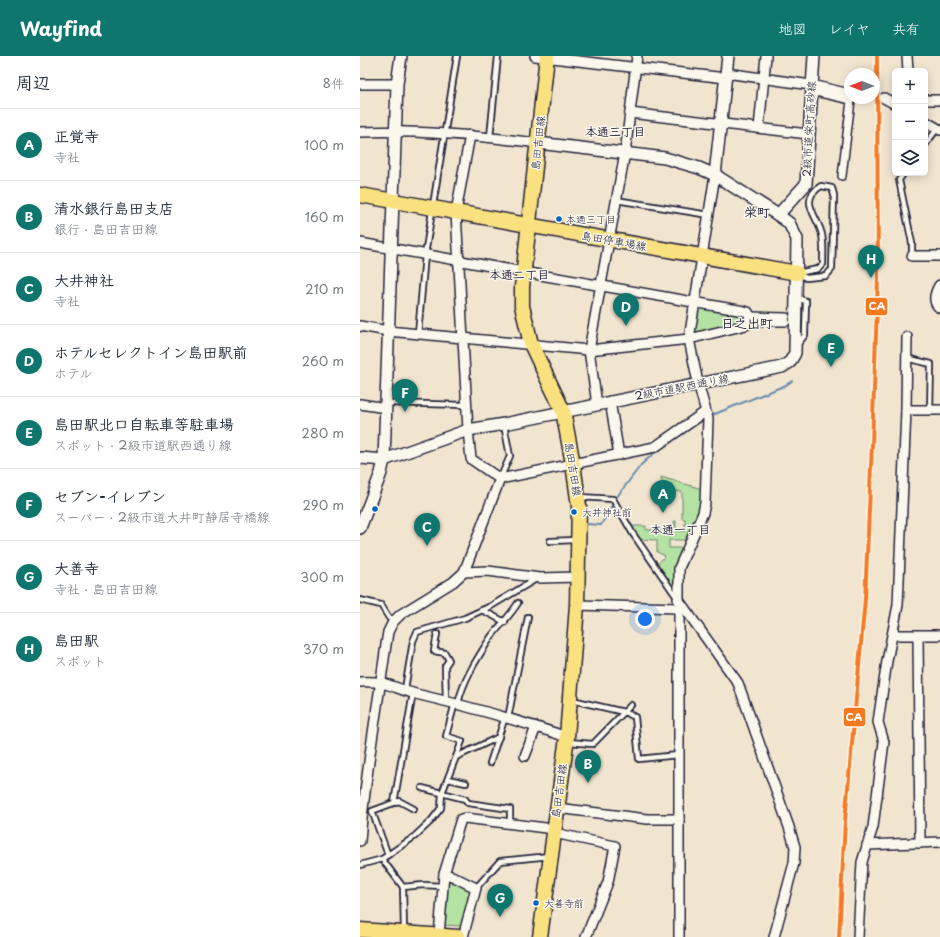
<!DOCTYPE html>
<html lang="ja">
<head>
<meta charset="utf-8">
<style>
	:root { --surface:#fff; --page:#f6f6f7; --text:#1f2937; --muted:#747a83; --line:#e0e1e3; --accent:#0f766e }
	body { margin:0; font-family:"Playpen Sans","Klee One",sans-serif; background:var(--page); color:var(--text) }
	.controls { position:absolute; right:12px; top:12px; display:grid; overflow:hidden; border-radius:6px; box-shadow:0 2px 10px #0003 }
	.controls button { width:36px; height:36px; display:grid; place-items:center; padding:0; border:0; border-bottom:1px solid var(--line); background:var(--surface); color:var(--text); font:20px sans-serif }
	.compass { position:absolute; left:484px; top:12px; width:36px; height:36px; border-radius:50%; background:var(--surface); box-shadow:0 2px 10px #0003; rotate:270deg }
	.you { position:absolute; left:285px; top:563px; width:14px; height:14px; margin:-10px; border:3px solid #fff; border-radius:50%; background:#1a73e8; box-shadow:0 0 0 6px #1a73e833 }
	.badge { display:grid; place-items:center; width:26px; height:26px; border-radius:50%; background:var(--accent); color:#fff; font-size:13px; font-weight:700 }
	.pin { position:absolute; translate:-50% -33px; filter:drop-shadow(0 1px 2px #0008) }
	.pin::after { content:''; position:absolute; top:21px; width:14px; height:12px; background:inherit; clip-path:polygon(0 0,100% 0,50% 100%) }
	.list { margin:0; padding:0; list-style:none }
	h2 { display:flex; justify-content:space-between; align-items:center; height:52px; margin:0; padding:0 16px; font-size:17px }
	h2 small { font-size:13px; font-weight:400; color:var(--muted) }
	.list li { display:grid; grid-template-columns:26px 1fr auto; gap:12px; align-items:center; box-sizing:border-box; height:72px; padding:0 16px; border-top:1px solid var(--line) }
	.list b { display:block; font-size:15px; white-space:nowrap }
	.list p { margin:0; font-size:13px; white-space:nowrap; color:var(--muted) }
	.list em { font-size:13px; font-style:normal; color:var(--muted) }
	.icon { flex:none; width:22px; height:22px; fill:none; stroke:currentColor; stroke-width:2; stroke-linecap:round; stroke-linejoin:round }
	.map { position:relative; flex:none; width:580px; height:881px; overflow:hidden }
	header { display:flex; align-items:center; gap:24px; box-sizing:border-box; height:56px; padding:0 20px; background:var(--accent); color:#fff }
	header strong { font-size:19px }
	nav { display:flex; gap:22px; margin-inline-start:auto; font-size:14px }
	main { display:flex }
	aside { flex:1; background:var(--surface) }
	.map>svg:first-child { display:block }
	.green { fill:#b3e2a2; stroke:#6a826e }
	.lines { fill:none; stroke-linecap:round; stroke-linejoin:round }
	.stream { stroke:#688cac; stroke-width:2 }
	.minor-tunnel { stroke:#c8beb2; stroke-width:9; stroke-dasharray:9 4.5; stroke-linecap:butt }
	.service-casing { stroke:#22223b; stroke-width:8 }
	.pedestrian-casing { stroke:#22223b; stroke-width:10 }
	.minor-casing { stroke:#22223b; stroke-width:12 }
	.tertiary-casing { stroke:#22223b; stroke-width:14 }
	.primary-casing { stroke:#22223b; stroke-width:17 }
	.service { stroke:#fbf7ec; stroke-width:4.5 }
	.pedestrian { stroke:#fbf7ec; stroke-width:7 }
	.minor { stroke:#fbf7ec; stroke-width:9 }
	.tertiary { stroke:#fbf7ec; stroke-width:11 }
	.primary { stroke:#fae180; stroke-width:14 }
	.rail-1-casing { stroke:#fbf7ec; stroke-width:7 }
	.rail-1 { stroke:#f47921; stroke-width:4 }
	.bus-dot { fill:#0065bd; stroke:#fbf7ec; stroke-width:1.5 }
	.labels { text-anchor:middle; stroke-width:3; stroke-linejoin:round; paint-order:stroke }
	.bus-label { font-size:10px; fill:#22223b; stroke:#fbf7ec; text-anchor:start }
	.street-label { font-size:11px; fill:#22223b; stroke:#fbf7ec }
	.neighbourhood-label { font-size:12px; font-weight:bold; fill:#22223b; stroke:#fbf7ec }
	.quarter-label { font-size:13px; font-weight:bold; fill:#22223b; stroke:#fbf7ec }
	.line-badge { stroke:#fbf7ec; stroke-width:1.5 }
	.badge-label { font-size:11px; text-anchor:middle; font-weight:bold; fill:#fff }
</style>
</head>
<body>
<header>
<strong>Wayfind</strong>
<nav><a>地図</a><a>レイヤ</a><a>共有</a></nav>
</header>
<main>
<aside>
<h2>周辺<small>8件</small></h2>
<ul class="list">
<li><span class="badge">A</span><div><b>正覚寺</b><p>寺社</p></div><em>100 m</em></li>
<li><span class="badge">B</span><div><b>清水銀行島田支店</b><p>銀行 · 島田吉田線</p></div><em>160 m</em></li>
<li><span class="badge">C</span><div><b>大井神社</b><p>寺社</p></div><em>210 m</em></li>
<li><span class="badge">D</span><div><b>ホテルセレクトイン島田駅前</b><p>ホテル</p></div><em>260 m</em></li>
<li><span class="badge">E</span><div><b>島田駅北口自転車等駐車場</b><p>スポット · 2級市道駅西通り線</p></div><em>280 m</em></li>
<li><span class="badge">F</span><div><b>セブン-イレブン</b><p>スーパー · 2級市道大井町静居寺橋線</p></div><em>290 m</em></li>
<li><span class="badge">G</span><div><b>大善寺</b><p>寺社 · 島田吉田線</p></div><em>300 m</em></li>
<li><span class="badge">H</span><div><b>島田駅</b><p>スポット</p></div><em>370 m</em></li>
</ul>
</aside>
<div class="map">
<svg width="580" height="881" viewBox="0 0 580 881">
	<rect width="100%" height="100%" fill="#f2e5d0"/>
	<filter id="ink" filterUnits="userSpaceOnUse"><feTurbulence type="fractalNoise" baseFrequency=".025" numOctaves="2"/><feDisplacementMap in="SourceGraphic" scale="8" xChannelSelector="R" yChannelSelector="G"/><feConvolveMatrix kernelMatrix="1 2 1 2 8 2 1 2 1" color-interpolation-filters="sRGB"/></filter>
	<g filter="url(#ink)">
		<!-- green -->
		<g class="green">
			<path d="M334,251L383,257L386,265L336,280L331,276Z"/>
			<path d="M301,421L342,433L339,457L325,484H309V492H322L314,514L313,534L296,510L305,500L297,496V484L279,483L270,470H286V474L314,473V465H316V475H325V463H322V436L312,435V428L302,427Z"/>
			<path d="M86,824L92,825L112,834L102,870L83,869Z"/>
		</g>
		<g class="lines">
			<!-- stream -->
			<g class="stream">
				<path d="M350,360L426,329L432,325"/>
				<path d="M226,468L241,469L256,442L281,409L293,398L346,362"/>
			</g>
			<!-- minor-tunnel -->
			<path class="minor-tunnel" d="M514,41L524,42"/>
			<defs>
				<g id="service">
					<path d="M130,81L138,0"/>
					<path d="M565,89L577,73"/>
					<path d="M544,117L539,124L552,187V200"/>
					<path d="M461,130L472,132L474,139L472,213L466,220L446,222L437,217L458,213L463,208C463,198 464,189 462,179C459,161 437,145 461,130Z"/>
					<path d="M256,144L349,159"/>
					<path d="M437,242L446,245L445,279L437,289"/>
					<path d="M58,278L65,199L97,0"/>
					<path d="M546,302L571,308L570,354"/>
					<path d="M26,347L106,349"/>
					<path d="M140,423L150,400L144,369"/>
					<path d="M220,441L253,443L273,478L318,543"/>
					<path d="M190,485L216,484"/>
					<path d="M0,544L21,549L29,562L35,563"/>
					<path d="M122,554L145,566"/>
					<path d="M77,578L74,595L85,597L89,604L85,610L86,645"/>
					<path d="M45,633L53,585L57,576L105,562L131,550L176,523"/>
					<path d="M212,644L264,656L275,661L279,703L318,699"/>
					<path d="M95,647L86,680L102,685L96,701"/>
					<path d="M98,648C103,624 118,601 131,581C140,569 150,560 158,547"/>
					<path d="M148,662L168,561"/>
					<path d="M208,686L233,688L271,649"/>
					<path d="M130,707L145,661"/>
					<path d="M88,723L106,727"/>
					<path d="M62,732L105,743L108,747L150,753V767"/>
					<path d="M34,747L53,637"/>
					<path d="M28,799L12,755L39,745L54,753"/>
					<path d="M22,803L54,781L71,765L81,752L82,737L96,701L139,681"/>
					<path d="M0,809L22,803L43,831"/>
					<path d="M116,832L140,805L190,800"/>
					<path d="M44,875L43,831L63,829L82,830"/>
				</g>
				<g id="pedestrian">
					<path d="M451,35L491,44L482,120"/>
					<path d="M390,260L426,261"/>
					<path d="M389,266H426"/>
				</g>
				<g id="minor">
					<path d="M175,0L366,22"/>
					<path d="M547,0L548,15"/>
					<path d="M366,17L451,29L490,38"/>
					<path d="M0,28H37"/>
					<path d="M524,42L535,48"/>
					<path d="M565,44H580"/>
					<path d="M270,57L448,78"/>
					<path d="M565,65L580,74"/>
					<path d="M399,72L406,0"/>
					<path d="M0,76C60,74 119,80 178,87"/>
					<path d="M110,79L96,156L108,374L111,403L140,423L295,391L345,356"/>
					<path d="M0,187L384,255L388,256L390,260L386,269L329,283L229,294L28,275L0,270"/>
					<path d="M552,200H580"/>
					<path d="M250,345L259,399"/>
					<path d="M0,348L26,352"/>
					<path d="M237,348L229,294L265,97L277,0"/>
					<path d="M546,354H580"/>
					<path d="M104,516L140,423"/>
					<path d="M318,543L378,627L429,771L435,791L434,807L414,881"/>
					<path d="M217,549L318,552"/>
					<path d="M533,579H580"/>
					<path d="M558,580L560,787"/>
					<path d="M0,626C26,624 33,632 56,638C107,650 157,664 207,681"/>
					<path d="M165,700L176,671"/>
					<path d="M197,752L287,763H319"/>
					<path d="M194,777L255,790L248,826L226,881"/>
					<path d="M0,785C5,719 17,655 26,589L28,576L33,566L41,558L93,526L104,516L128,515L180,522L218,521"/>
					<path d="M507,789L580,786"/>
					<path d="M84,818L101,763L105,762L194,773"/>
					<path d="M79,879L84,818L92,820L116,832L103,881"/>
					<path d="M319,881V512L343,457L345,447L348,363L338,327L329,283L355,119"/>
					<path d="M498,881L502,806L513,771L524,686L518,666L527,605L538,549L546,354L547,281"/>
				</g>
				<g id="tertiary">
					<path d="M355,119L368,0"/>
					<path d="M418,159L446,128L454,0"/>
					<path d="M580,230C576,237 573,245 580,251"/>
					<path d="M0,402L24,404L108,374L144,368L422,311L430,306L435,297L437,183L429,167L418,159L355,119L339,112L305,102L178,87"/>
					<path d="M0,472L21,417L24,404L37,28L41,0"/>
				</g>
				<g id="primary">
					<path d="M0,139L437,217"/>
					<path d="M0,874L98,881"/>
					<path d="M180,881L207,681L217,549L219,450L213,408L203,355L171,288L162,250V231L187,0"/>
				</g>
			</defs>
			<!-- service casing -->
			<use href="#service" class="service-casing"/>
			<!-- pedestrian casing -->
			<use href="#pedestrian" class="pedestrian-casing"/>
			<!-- minor casing -->
			<use href="#minor" class="minor-casing"/>
			<!-- tertiary casing -->
			<use href="#tertiary" class="tertiary-casing"/>
			<!-- primary casing -->
			<use href="#primary" class="primary-casing"/>
			<!-- service -->
			<use href="#service" class="service"/>
			<!-- pedestrian -->
			<use href="#pedestrian" class="pedestrian"/>
			<!-- minor -->
			<use href="#minor" class="minor"/>
			<!-- tertiary -->
			<use href="#tertiary" class="tertiary"/>
			<!-- primary -->
			<use href="#primary" class="primary"/>
			<defs>
				<path id="rail-1" d="M479,881L485,765L505,543L512,389L518,222L517,0"/>
			</defs>
			<!-- rail-1 casing -->
			<use href="#rail-1" class="rail-1-casing"/>
			<!-- rail-1 -->
			<use href="#rail-1" class="rail-1"/>
		</g>
	</g>
	<!-- markers -->
	<g class="bus-dot">
		<circle cx="199" cy="163" r="3.5"/>
		<circle cx="15" cy="453" r="3.5"/>
		<circle cx="214" cy="456" r="3.5"/>
		<circle cx="176" cy="847" r="3.5"/>
	</g>
	<g class="labels">
		<!-- bus labels -->
		<g class="bus-label">
			<text x="206" y="167">本通三丁目</text>
			<text x="222" y="460">大井神社前</text>
			<text x="184" y="851">大善寺前</text>
		</g>
		<!-- street labels -->
		<g class="street-label">
			<text transform="translate(449 73) rotate(-87)" y="4">2級市道栄町高砂線</text>
			<text transform="translate(178 87) rotate(-84)" y="4">島田吉田線</text>
			<text transform="translate(254 185) rotate(10)" y="4">島田停車場線</text>
			<text transform="translate(322 331) rotate(-11)" y="4">2級市道駅西通り線</text>
			<text transform="translate(213 413) rotate(81)" y="4">島田吉田線</text>
			<text transform="translate(199 735) rotate(-82)" y="4">島田吉田線</text>
		</g>
		<!-- neighbourhood labels -->
		<g class="neighbourhood-label">
			<text x="255" y="80">本通三丁目</text>
			<text x="159" y="223">本通二丁目</text>
			<text x="320" y="478">本通一丁目</text>
		</g>
		<!-- quarter labels -->
		<g class="quarter-label">
			<text x="397" y="161">栄町</text>
			<text x="387" y="272">日之出町</text>
		</g>
	</g>
	<g class="line-badge">
		<rect x="505" y="241" width="23" height="19" rx="4" fill="#f47921"/>
		<rect x="483" y="651" width="23" height="20" rx="4" fill="#f47921"/>
	</g>
	<g class="badge-label">
		<text x="517" y="254">CA</text>
		<text x="494" y="665">CA</text>
	</g>
</svg>
<div class="controls">
<button>+</button>
<button>−</button>
<button><svg class="icon" aria-label="layers" viewBox="0 0 24 24"><path d="M12 4l9 5-9 5-9-5zM3 14l9 5 9-5"/></svg></button>
</div>
<svg class="compass" viewBox="-18 -18 36 36"><path d="M0-13l5 13h-10z" fill="#e53935"/><path d="M0 13l5-13h-10z" fill="#747a83"/></svg>
<div class="you"></div>
<div class="pin badge" style="left:303px;top:457px">A</div>
<div class="pin badge" style="left:228px;top:727px">B</div>
<div class="pin badge" style="left:67px;top:490px">C</div>
<div class="pin badge" style="left:266px;top:270px">D</div>
<div class="pin badge" style="left:471px;top:311px">E</div>
<div class="pin badge" style="left:45px;top:356px">F</div>
<div class="pin badge" style="left:140px;top:861px">G</div>
<div class="pin badge" style="left:511px;top:222px">H</div>
</div>
</main>
</body>
</html>
